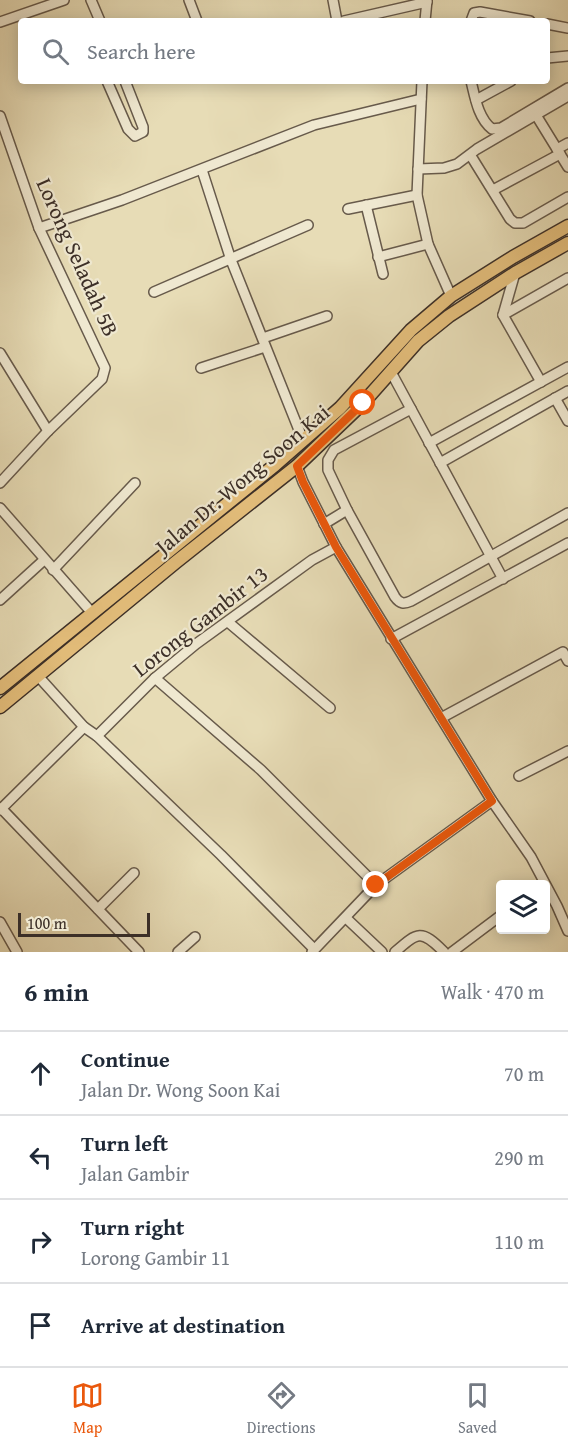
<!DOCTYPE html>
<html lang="en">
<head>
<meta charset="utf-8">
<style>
	:root { --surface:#fff; --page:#f6f6f7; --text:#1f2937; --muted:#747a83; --line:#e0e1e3; --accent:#ea580c }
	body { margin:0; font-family:"Gentium Book Plus",serif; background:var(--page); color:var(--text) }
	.controls { position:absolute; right:18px; bottom:18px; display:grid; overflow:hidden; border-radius:6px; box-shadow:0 3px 15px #0003 }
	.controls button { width:54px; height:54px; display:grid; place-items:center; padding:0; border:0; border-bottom:2px solid var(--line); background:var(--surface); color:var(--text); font:30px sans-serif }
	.scale { position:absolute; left:18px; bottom:15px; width:132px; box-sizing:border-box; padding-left:6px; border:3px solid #3c2f27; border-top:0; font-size:16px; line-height:21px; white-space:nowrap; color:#3c2f27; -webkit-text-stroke:4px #efe8d0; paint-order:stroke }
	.stop { position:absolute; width:18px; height:18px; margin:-14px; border:4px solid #ea580c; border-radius:50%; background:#fff }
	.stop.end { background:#ea580c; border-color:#fff; box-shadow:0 2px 6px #0008 }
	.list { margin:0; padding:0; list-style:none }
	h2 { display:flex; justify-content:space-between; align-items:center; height:78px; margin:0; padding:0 24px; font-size:26px }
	h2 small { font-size:20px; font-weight:400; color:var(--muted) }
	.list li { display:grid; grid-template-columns:39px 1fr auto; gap:18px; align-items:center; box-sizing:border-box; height:84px; padding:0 24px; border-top:2px solid var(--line) }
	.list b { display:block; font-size:22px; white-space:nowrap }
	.list p { margin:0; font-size:20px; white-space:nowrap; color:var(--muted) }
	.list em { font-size:20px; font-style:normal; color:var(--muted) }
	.icon { flex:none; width:33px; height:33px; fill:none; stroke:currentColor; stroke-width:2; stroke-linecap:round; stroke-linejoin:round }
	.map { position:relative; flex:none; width:568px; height:952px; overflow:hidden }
	.search { position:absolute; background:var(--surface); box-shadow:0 3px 15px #0003; left:18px; right:18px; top:18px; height:66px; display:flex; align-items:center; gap:15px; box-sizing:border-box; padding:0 21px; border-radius:6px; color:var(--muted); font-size:22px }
	.sheet { height:414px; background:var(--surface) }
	nav { display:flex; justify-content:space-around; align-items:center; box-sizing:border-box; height:84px; border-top:2px solid var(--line); background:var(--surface); font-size:16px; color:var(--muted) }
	nav a { display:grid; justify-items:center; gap:3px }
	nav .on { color:var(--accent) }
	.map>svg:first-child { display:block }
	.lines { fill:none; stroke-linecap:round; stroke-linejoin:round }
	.minor-casing { stroke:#675a4b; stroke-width:12 }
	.major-casing { stroke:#3c2f27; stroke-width:15 }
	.minor { stroke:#efe8d0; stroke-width:9 }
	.major { stroke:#e4be7b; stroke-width:12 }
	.route { stroke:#ea580c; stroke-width:8 }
	.labels { text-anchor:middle; stroke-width:4.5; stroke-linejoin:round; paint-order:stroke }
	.street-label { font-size:22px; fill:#3c2f27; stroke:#efe8d0 }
</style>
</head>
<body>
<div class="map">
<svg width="568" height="952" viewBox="0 0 568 952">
	<rect width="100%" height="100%" fill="#e7dcb6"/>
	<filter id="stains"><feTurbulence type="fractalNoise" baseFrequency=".00333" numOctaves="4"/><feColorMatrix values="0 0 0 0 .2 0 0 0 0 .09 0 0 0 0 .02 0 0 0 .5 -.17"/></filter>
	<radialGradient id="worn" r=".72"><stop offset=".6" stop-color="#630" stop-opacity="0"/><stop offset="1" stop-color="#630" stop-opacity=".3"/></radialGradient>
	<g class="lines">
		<defs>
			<g id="minor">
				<path d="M91,0L100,21"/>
				<path d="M189,0L197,21"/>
				<path d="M333,0L337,21"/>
				<path d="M344,21L427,2"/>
				<path d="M425,21L427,0"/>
				<path d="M471,21L474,13L480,12L530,21"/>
				<path d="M0,22L64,0"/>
				<path d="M547,24L568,28"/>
				<path d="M547,58L568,56"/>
				<path d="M107,81L128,129L135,136L143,132V127L125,81"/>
				<path d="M422,81L417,195L428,244L451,296"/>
				<path d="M471,81C475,97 478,118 492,129L501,128L568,88"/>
				<path d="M476,100L511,81"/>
				<path d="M536,115L568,167"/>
				<path d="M0,116L39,228L105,368L102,379L48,431L0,483"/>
				<path d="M557,149L568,143"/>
				<path d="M471,156L510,219L515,223H523L568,197"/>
				<path d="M418,169L444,168L457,164L477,149L568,96"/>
				<path d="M202,170L231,260L303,440"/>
				<path d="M493,190L560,154"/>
				<path d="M366,205L383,274"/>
				<path d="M348,209L417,195"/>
				<path d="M39,228L122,200L314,125L421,99"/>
				<path d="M378,257L428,244"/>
				<path d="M515,273L503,315L541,382"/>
				<path d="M154,292L308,225"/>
				<path d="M503,315L568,278"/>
				<path d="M263,338L327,316"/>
				<path d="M0,353L48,431"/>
				<path d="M201,368L265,347"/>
				<path d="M391,372L503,579"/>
				<path d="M555,398L568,421"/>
				<path d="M411,409L334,450L328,460V470L347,510L395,597C400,604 404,604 411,601L568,513"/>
				<path d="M429,443L568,367"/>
				<path d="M440,463L568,391"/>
				<path d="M297,466L303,482L336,547L492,801L531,857L557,906L568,931"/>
				<path d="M0,508L93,614"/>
				<path d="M324,524L347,510"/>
				<path d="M53,570L135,483"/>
				<path d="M0,600L44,560"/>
				<path d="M228,622L330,708"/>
				<path d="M391,639L568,543"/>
				<path d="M38,676L84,727L97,736L221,855L314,949"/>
				<path d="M155,678L261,770L376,885"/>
				<path d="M441,718L563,652L568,661"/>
				<path d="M97,736L155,678L196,644L312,560L336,547"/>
				<path d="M519,776L568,751"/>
				<path d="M1,808L139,952"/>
				<path d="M0,810L84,727"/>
				<path d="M98,909L134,873"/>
				<path d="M346,918L382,952"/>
				<path d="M0,922L17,952"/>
				<path d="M178,952L195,937"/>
				<path d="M312,952L376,885L492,801"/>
				<path d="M395,952C418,932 421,929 444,952"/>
				<path d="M452,952L500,916"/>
			</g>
			<g id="major">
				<path d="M0,688L275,465L340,408L411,330L451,296L513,257L568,226"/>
				<path d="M0,707L176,562L297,466L363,403L418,341L449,316L515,273L568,243"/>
			</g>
		</defs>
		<!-- minor casing -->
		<use href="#minor" class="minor-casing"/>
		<!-- major casing -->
		<use href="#major" class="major-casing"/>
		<!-- minor -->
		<use href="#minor" class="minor"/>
		<!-- major -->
		<use href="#major" class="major"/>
	</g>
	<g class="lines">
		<!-- route -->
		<path class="route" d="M363,403L297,466L303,482L336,547L492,801L376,885"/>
	</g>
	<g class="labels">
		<!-- street labels -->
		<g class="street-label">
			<text transform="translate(78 257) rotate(66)" y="8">Lorong Seladah 5B</text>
			<text transform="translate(242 479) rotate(-40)" y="8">Jalan Dr. Wong Soon Kai</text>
			<text transform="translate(200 621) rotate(-38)" y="8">Lorong Gambir 13</text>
		</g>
	</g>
	<rect width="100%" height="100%" filter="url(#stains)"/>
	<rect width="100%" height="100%" fill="url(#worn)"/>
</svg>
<div class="controls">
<button><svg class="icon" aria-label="layers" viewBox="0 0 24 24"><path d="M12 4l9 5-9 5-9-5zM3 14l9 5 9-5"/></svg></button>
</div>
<div class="scale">100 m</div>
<div class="stop" style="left:363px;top:403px"></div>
<div class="stop end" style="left:376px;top:885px"></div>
<div class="search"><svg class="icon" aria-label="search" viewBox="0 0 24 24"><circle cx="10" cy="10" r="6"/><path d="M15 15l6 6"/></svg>Search here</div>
</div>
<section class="sheet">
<h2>6 min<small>Walk · 470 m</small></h2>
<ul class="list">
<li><svg class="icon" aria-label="ahead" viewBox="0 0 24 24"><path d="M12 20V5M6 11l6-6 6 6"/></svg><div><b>Continue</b><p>Jalan Dr. Wong Soon Kai</p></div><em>70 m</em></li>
<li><svg class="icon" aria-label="left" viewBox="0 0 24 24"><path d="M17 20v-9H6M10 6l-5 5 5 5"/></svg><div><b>Turn left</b><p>Jalan Gambir</p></div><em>290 m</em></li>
<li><svg class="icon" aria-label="right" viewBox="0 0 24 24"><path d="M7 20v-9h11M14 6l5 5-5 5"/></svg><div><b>Turn right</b><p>Lorong Gambir 11</p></div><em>110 m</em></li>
<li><svg class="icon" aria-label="arrive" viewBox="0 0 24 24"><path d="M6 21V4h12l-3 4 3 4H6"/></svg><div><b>Arrive at destination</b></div></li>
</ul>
</section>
<nav>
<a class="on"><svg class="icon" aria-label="map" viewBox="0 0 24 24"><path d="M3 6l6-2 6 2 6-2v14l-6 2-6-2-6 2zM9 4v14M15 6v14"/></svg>Map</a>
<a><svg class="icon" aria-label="directions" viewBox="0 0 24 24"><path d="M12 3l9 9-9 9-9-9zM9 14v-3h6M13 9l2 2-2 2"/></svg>Directions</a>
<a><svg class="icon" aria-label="saved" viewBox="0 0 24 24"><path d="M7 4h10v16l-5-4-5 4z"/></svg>Saved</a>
</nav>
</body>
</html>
